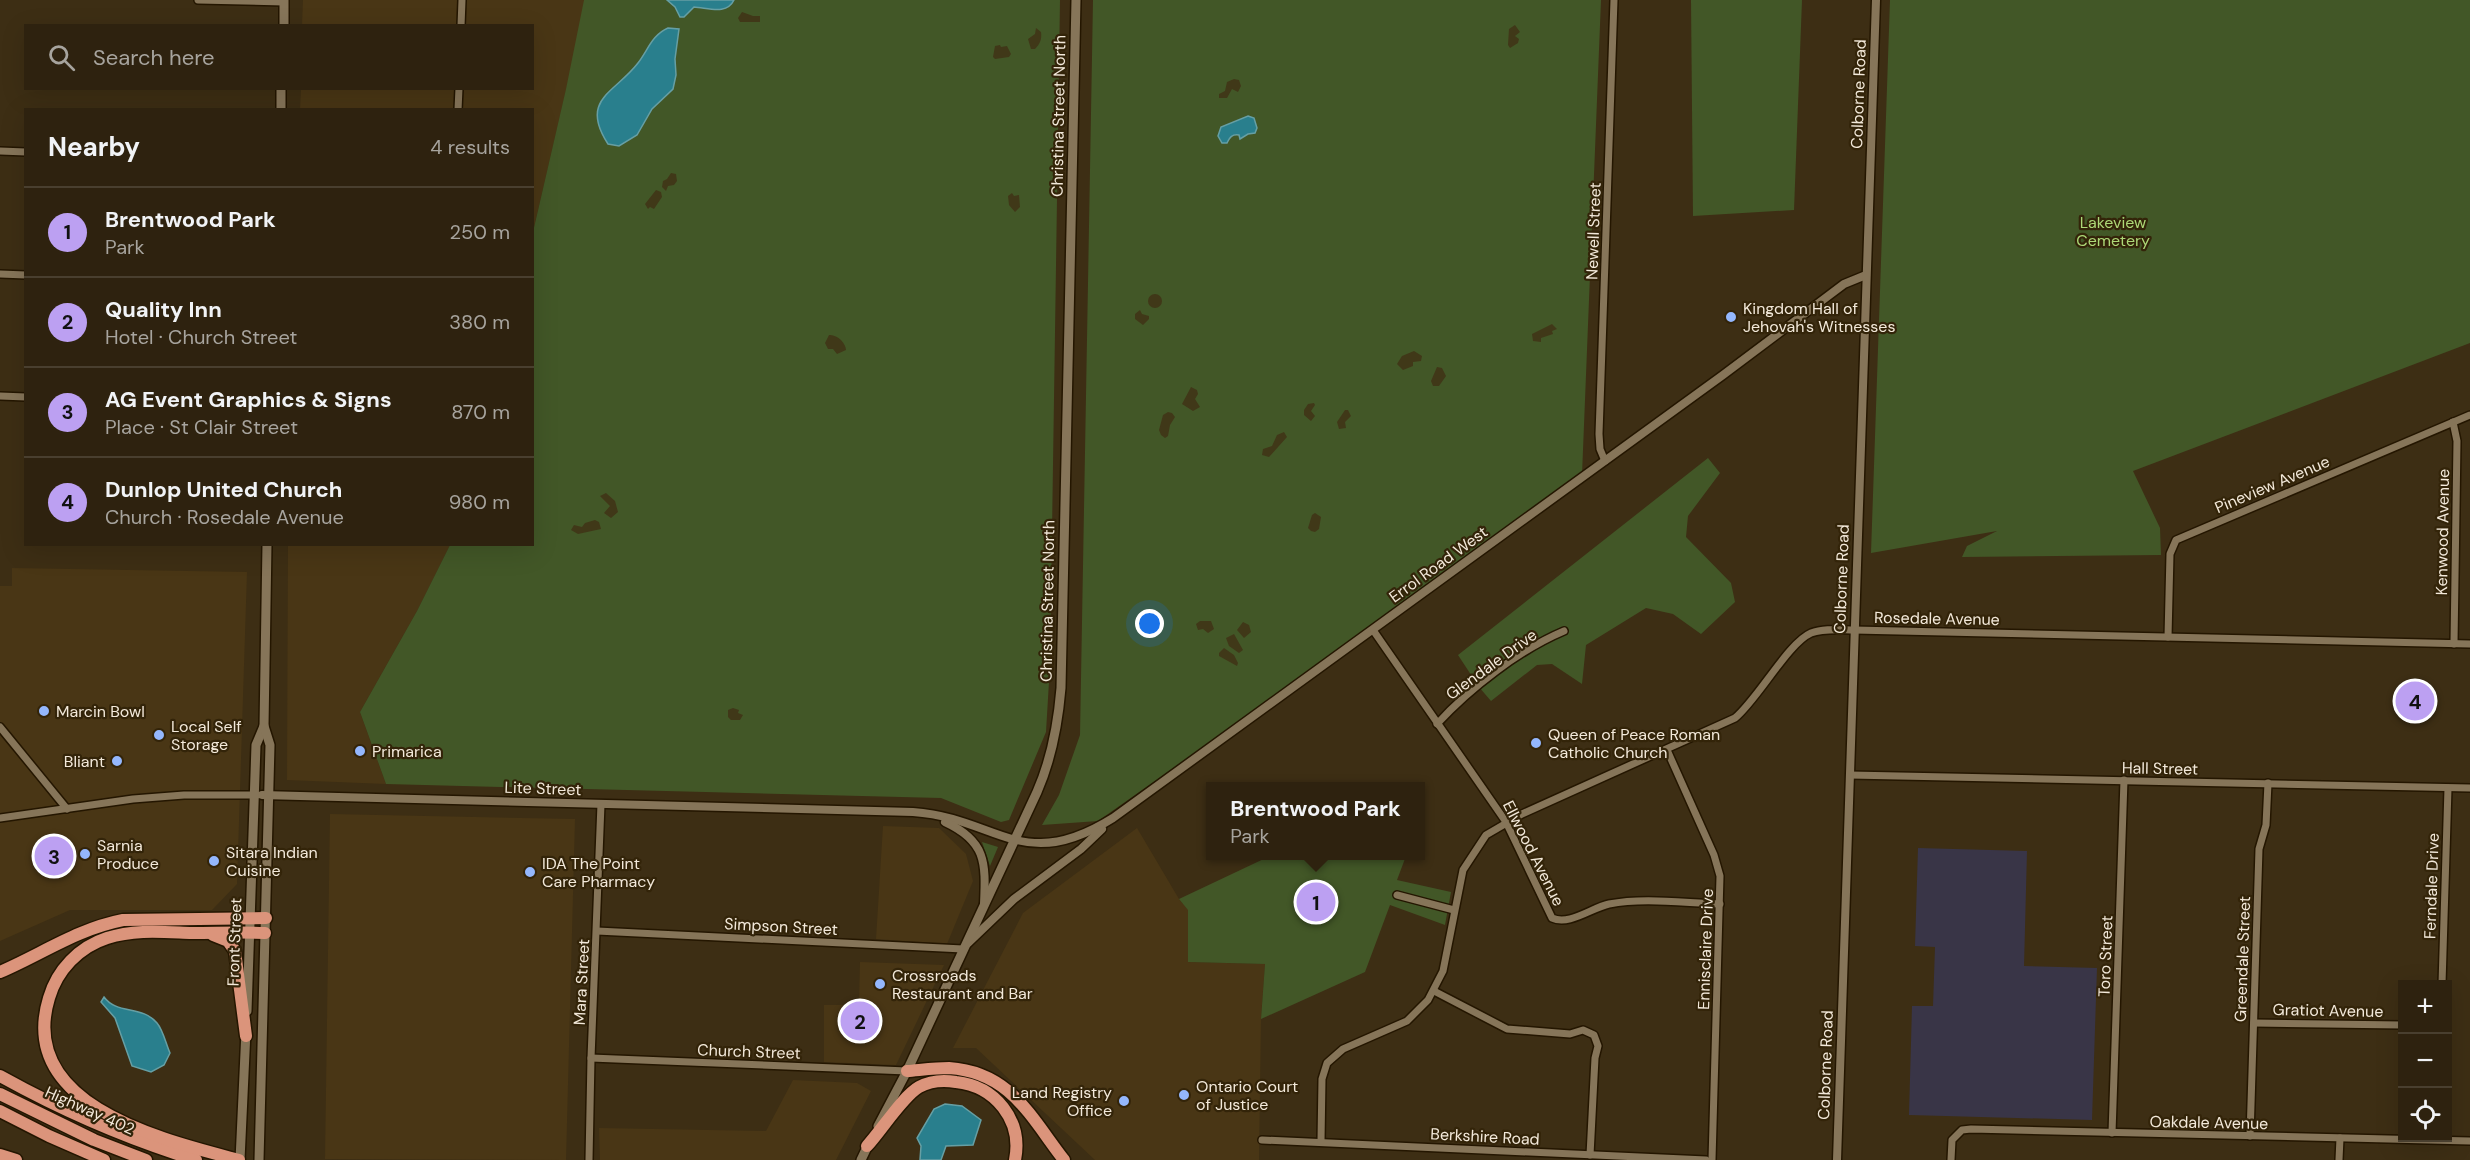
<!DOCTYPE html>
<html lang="en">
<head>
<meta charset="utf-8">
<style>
	:root { --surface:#2e220f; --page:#3a2f1d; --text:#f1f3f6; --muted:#a7a49e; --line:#493f2f; --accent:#bca0f2 }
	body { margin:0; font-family:"DM Sans",sans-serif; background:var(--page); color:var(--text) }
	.controls { position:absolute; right:18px; bottom:18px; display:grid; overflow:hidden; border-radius:0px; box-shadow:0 6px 24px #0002 }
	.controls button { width:54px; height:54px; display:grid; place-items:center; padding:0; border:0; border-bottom:2px solid var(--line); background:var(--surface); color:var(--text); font:30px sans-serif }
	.you { position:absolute; left:1150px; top:624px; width:21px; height:21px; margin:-15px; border:4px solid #fff; border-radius:50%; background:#1a73e8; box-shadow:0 0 0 9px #1a73e833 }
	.badge { display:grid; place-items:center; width:39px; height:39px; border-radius:50%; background:var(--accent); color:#111; font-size:20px; font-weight:700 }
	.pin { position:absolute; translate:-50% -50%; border:3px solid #fff; box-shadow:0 2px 6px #0006 }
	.popup { position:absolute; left:1206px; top:782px; width:219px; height:78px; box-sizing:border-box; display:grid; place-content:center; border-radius:0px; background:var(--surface); filter:drop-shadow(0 2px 4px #0005); font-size:20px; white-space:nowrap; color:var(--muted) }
	.popup b { font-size:22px; color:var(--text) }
	.popup::after { content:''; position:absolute; left:50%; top:100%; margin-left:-12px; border:12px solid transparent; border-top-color:var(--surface) }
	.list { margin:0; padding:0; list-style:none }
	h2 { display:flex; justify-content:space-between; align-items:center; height:78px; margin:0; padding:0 24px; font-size:26px }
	h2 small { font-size:20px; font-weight:400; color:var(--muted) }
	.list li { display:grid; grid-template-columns:39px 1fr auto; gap:18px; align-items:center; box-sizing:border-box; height:90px; padding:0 24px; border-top:2px solid var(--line) }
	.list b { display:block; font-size:22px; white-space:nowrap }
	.list p { margin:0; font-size:20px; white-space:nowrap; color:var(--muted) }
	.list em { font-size:20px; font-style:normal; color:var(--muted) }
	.icon { flex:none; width:33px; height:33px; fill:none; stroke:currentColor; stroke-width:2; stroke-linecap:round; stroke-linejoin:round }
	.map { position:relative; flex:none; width:2470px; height:1160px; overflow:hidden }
	.search { position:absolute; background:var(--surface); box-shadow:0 6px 24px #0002; left:24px; top:24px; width:510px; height:66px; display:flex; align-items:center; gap:15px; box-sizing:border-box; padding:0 21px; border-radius:0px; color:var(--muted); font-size:22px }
	.panel { position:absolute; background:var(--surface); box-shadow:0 6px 24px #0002; left:24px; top:108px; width:510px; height:438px; border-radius:0px }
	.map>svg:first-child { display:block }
	.built { fill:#493615 }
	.education { fill:#393547 }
	.green { fill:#425727 }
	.sand { fill:#403818 }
	.water { fill:#297f8d; stroke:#669fa4; stroke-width:1.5 }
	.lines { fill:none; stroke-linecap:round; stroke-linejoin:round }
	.minor-casing { stroke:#241600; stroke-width:10 }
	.tertiary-casing { stroke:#241600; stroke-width:11 }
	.secondary-casing { stroke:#241600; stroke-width:12 }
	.motorway-casing { stroke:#241600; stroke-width:15 }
	.minor { stroke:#867559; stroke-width:7 }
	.tertiary { stroke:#867559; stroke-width:8 }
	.secondary { stroke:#867559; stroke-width:9 }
	.motorway { stroke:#db947b; stroke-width:12 }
	.poi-dot { fill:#94b7fd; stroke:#332409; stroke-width:2 }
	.labels { text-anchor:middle; stroke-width:4.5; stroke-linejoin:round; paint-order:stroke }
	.street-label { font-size:16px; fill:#f3e9da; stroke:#332409 }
	.park-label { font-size:16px; fill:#add877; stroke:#332409 }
	.poi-label { font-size:16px; fill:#f3e9da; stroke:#332409; text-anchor:start }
</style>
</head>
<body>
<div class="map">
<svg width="2470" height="1160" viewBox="0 0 2470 1160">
	<rect width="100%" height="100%" fill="#3d2e14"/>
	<!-- built -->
	<g class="built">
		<path d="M303,0H587L533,232L532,110H300L301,89L532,88V26L302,25Z"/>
		<path d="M288,545H450L417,611L360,712L386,784L287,780Z"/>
		<path d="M12,568L247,572L237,884L212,910H70L0,941V586H12Z"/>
		<path d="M330,814L575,819L566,1160L325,1159Z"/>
		<path d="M883,826L939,828L966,854L973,881L947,944L876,939Z"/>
		<path d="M1137,828L1179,899L1188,909V962L1265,964L1261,1019L1259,1160H1095L976,1048H953L1023,913Z"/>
		<path d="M860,962L944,965L896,1065L824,1062V1005H859Z"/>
		<path d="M793,1080L857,1083L871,1091L836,1160H600L599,1128L766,1131Z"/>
	</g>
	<!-- education -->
	<path class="education" d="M1918,848L2027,851L2024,966L2097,968L2092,1120L1909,1115L1912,1006H1933L1935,947L1915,946Z"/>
	<!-- green -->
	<g class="green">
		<path d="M584,0H1060L1050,665L1046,732L1009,820L1001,822L941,798L386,784L360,712L417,611L450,545L532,544L533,232L566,89Z"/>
		<path d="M1093,0H1601L1582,475L1326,661L1098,821L1042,825L1059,795L1080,735Z"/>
		<path d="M1691,0H1802L1794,210L1693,216Z"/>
		<path d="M1890,0H2470V343L2133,471L2160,528L2161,555L1962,557L1967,546L1997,531L1871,553Z"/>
		<path d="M1708,458L1720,473L1688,516L1686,537L1731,583L1735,602L1701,634L1673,614L1646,608L1586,645L1582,684L1552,664L1537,665L1491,701L1479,687L1458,655Z"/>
		<path d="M982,842L998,847L990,866Z"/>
		<path d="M1270,856H1406L1397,880L1451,892L1445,925L1390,905L1365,972L1261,1019L1265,964L1188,962V910L1179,899Z"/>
	</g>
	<!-- sand -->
	<g class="sand">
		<path d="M742,12L753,16H760V22H740L738,18Z"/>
		<path d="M1515,25L1520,32L1515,36L1519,39L1518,43L1510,48L1508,45L1509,29Z"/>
		<path d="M1036,28L1041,32C1042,39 1040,44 1035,49H1031L1028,39L1035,34Z"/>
		<path d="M1000,45L1001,47L1007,46L1011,54L1009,57L995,59L993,57L995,46Z"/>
		<path d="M1234,79L1239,80L1241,86L1238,92L1232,89L1227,98H1219V94L1225,91L1227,82Z"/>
		<path d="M671,173L676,174L677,181L674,185L668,186L666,191L662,187L663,181L667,179Z"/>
		<path d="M656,190L661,192L662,197L654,209L650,207L648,209L645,204Z"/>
		<path d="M1012,193L1014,196L1019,195L1020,207L1015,212L1009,205L1008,196Z"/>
		<circle cx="1155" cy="301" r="7"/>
		<path d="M1140,310L1142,314L1149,316V319L1143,325L1135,319V314Z"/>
		<path d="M1552,324L1557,329L1552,331L1553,334L1541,338V342L1533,341L1532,334Z"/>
		<path d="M829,335C837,334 846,343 846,350L837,354L833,349H828L825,343Z"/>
		<path d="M1414,351L1422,356L1421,361L1413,362V366L1403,370L1397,364L1402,356Z"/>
		<path d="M1437,367L1442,368L1446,376L1439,386H1433L1431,381Z"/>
		<path d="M1191,387L1197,390L1198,394L1195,399L1200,407L1193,411L1182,404Z"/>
		<path d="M1314,403L1315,405L1311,411L1315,416L1311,421L1304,415V410L1308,404Z"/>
		<path d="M1345,410H1348L1351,416L1345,422L1346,428L1339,429L1337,422Z"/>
		<path d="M1168,412L1172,413L1175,417L1170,425L1168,436L1165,438L1161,435L1159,430L1163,415Z"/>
		<path d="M1284,432L1287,437L1269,457L1262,455L1263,449L1272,446L1277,435Z"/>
		<path d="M606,493L615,501L618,512L611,518L604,513L610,506L600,496Z"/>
		<path d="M1315,513L1321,517L1319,529L1315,532L1311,531L1308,528L1312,515Z"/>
		<path d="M595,520L599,522L601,529L578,534L571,530L574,525L582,527L585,523Z"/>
		<path d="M1200,621H1211L1214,629L1208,633L1203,629L1198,630L1196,624Z"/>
		<path d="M1243,622L1249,625L1251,632L1244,638L1237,630Z"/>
		<path d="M1234,634L1243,650L1239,653L1229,646L1226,638Z"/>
		<path d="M1224,648L1234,655L1238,663L1237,666L1219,656V653Z"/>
		<path d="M733,708L739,710L738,713L743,715L740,720H731L728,717V710Z"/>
	</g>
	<!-- water -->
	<g class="water">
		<path d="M667,0H734C727,15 709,8 694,7L684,17H680L675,7Z"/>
		<path d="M668,28L679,29L675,59L676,75L673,89L652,109L637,135L619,146L608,144C579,99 615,93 638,63C648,50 652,35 668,28Z"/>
		<path d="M1248,116L1254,118L1257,128L1255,133L1248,134L1240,139L1239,135C1232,134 1230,137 1227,143H1222L1218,136L1221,127Z"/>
		<path d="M104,997C117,1015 142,1005 157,1023C163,1030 166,1044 170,1053L164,1065L151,1072L132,1066L115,1018L101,1002Z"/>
		<path d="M945,1104L962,1106L981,1120L973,1145L946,1146L941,1160H920L921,1146L917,1138L934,1109Z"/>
	</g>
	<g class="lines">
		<defs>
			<g id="minor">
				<path d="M198,0L284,2"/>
				<path d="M461,26L462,0"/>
				<path d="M458,110L459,88"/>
				<path d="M0,151L26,152"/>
				<path d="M0,274L26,275"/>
				<path d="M0,396L26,397"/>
				<path d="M2453,422L2457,441L2454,644"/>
				<path d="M1605,461L1600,449L1599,434L1614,0"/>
				<path d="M1373,630L1506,822L1552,918C1569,926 1591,908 1609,904C1644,897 1684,903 1720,904"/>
				<path d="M2168,637L2170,554L2176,540L2470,415"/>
				<path d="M1437,724C1470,688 1519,650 1564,631"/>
				<path d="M0,727L67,809"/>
				<path d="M1667,750L1714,855L1720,876L1712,1160"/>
				<path d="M1850,775L2470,788"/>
				<path d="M0,818L133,799L184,795H257"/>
				<path d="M1397,895L1454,910"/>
				<path d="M597,931L963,949"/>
				<path d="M2442,984L2448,788"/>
				<path d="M1434,991L1507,1029L1570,1034L1583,1030L1594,1035L1598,1046L1595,1058L1590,1155"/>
				<path d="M2254,1023L2402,1025"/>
				<path d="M591,1058L907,1071"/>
				<path d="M2112,1133L2124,780"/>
				<path d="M2250,1136L2259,849L2266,825L2268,783"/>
				<path d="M1262,1140L1706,1160"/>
				<path d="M1321,1141L1322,1079L1327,1063L1343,1049L1407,1021L1428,1000L1443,971L1463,870L1486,835L1522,814L1735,718C1758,699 1788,643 1811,633C1824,628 1841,630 1854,630L2470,644"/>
				<path d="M589,1160L591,1058L601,804"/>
				<path d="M1951,1160L1952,1140L1962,1130L1971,1129L2470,1141"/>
				<path d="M2339,1160L2340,1138"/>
			</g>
			<g id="tertiary">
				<path d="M262,795L913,812C998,818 1022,875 1113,818L1723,375L1844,284L1866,275"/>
				<path d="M945,822C986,841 986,862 984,904"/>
				<path d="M968,943L1014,899L1081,849L1102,829"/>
				<path d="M1837,1160L1876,0"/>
			</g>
			<g id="secondary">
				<path d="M284,26V0"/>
				<path d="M281,110V88"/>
				<path d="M247,1011L256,745L264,726"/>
				<path d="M878,1126L907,1071L1037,792C1052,758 1058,724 1061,688L1076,0"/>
				<path d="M240,1160L246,1031"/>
				<path d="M259,1160L270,745L264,726L267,544"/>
				<path d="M861,1160L870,1141"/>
			</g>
			<g id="motorway">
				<path d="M213,935L228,941L235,951L246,1036"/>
				<path d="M0,972C42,954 77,929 123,920L266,918"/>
				<path d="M907,1071C920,1070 935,1068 949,1068C1010,1072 1030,1116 1064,1160"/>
				<path d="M0,1076C63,1111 127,1139 196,1160"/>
				<path d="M0,1094L94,1140L146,1160"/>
				<path d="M0,1111L49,1136L104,1160"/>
				<path d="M867,1146C881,1131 903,1096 919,1087C930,1081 944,1080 956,1082C995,1086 1023,1120 1015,1160"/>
				<path d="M0,1155L16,1160"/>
				<path d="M239,1160C164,1140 16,1106 49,998C57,970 79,947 107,938C135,929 163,932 192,933C217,933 241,932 265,933"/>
			</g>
		</defs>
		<!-- minor casing -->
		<use href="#minor" class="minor-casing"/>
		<!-- tertiary casing -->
		<use href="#tertiary" class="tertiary-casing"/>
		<!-- secondary casing -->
		<use href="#secondary" class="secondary-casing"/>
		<!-- motorway casing -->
		<use href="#motorway" class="motorway-casing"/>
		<!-- minor -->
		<use href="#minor" class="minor"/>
		<!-- tertiary -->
		<use href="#tertiary" class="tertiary"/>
		<!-- secondary -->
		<use href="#secondary" class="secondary"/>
		<!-- motorway -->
		<use href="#motorway" class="motorway"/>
	</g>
	<!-- markers -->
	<g class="poi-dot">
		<circle cx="1731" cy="317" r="6"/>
		<circle cx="44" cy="711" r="6"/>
		<circle cx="159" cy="735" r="6"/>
		<circle cx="1536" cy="743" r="6"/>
		<circle cx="360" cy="751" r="6"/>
		<circle cx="117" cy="761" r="6"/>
		<circle cx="85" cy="854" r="6"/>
		<circle cx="214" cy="861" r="6"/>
		<circle cx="530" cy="872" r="6"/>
		<circle cx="880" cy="984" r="6"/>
		<circle cx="1184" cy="1095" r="6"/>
		<circle cx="1124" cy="1101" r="6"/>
	</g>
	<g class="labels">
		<!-- street labels -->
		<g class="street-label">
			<text transform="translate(1858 94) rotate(-88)" y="6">Colborne Road</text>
			<text transform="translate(1058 116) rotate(-89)" y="6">Christina Street North</text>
			<text transform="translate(1593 231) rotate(-88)" y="6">Newell Street</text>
			<text transform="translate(2272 484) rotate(-23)" y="6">Pineview Avenue</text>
			<text transform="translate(2442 532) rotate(-89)" y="6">Kenwood Avenue</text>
			<text transform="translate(1438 564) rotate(-36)" y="6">Errol Road West</text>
			<text transform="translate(1841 579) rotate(-88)" y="6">Colborne Road</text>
			<text transform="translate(1047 601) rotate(-89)" y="6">Christina Street North</text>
			<text transform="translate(1937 618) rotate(1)" y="6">Rosedale Avenue</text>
			<text transform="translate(1491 664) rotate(-36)" y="6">Glendale Drive</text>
			<text transform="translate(2160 768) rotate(1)" y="6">Hall Street</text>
			<text transform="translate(543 788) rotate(2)" y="6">Lite Street</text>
			<text transform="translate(1534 853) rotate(63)" y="6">Ellwood Avenue</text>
			<text transform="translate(2431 886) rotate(-88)" y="6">Ferndale Drive</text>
			<text transform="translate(781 926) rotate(3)" y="6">Simpson Street</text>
			<text transform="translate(234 942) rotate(-88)" y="6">Front Street</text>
			<text transform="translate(1705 949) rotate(-88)" y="6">Ennisclaire Drive</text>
			<text transform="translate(2105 956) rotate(-88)" y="6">Toro Street</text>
			<text transform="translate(2242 959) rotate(-88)" y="6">Greendale Street</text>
			<text transform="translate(581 982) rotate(-87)" y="6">Mara Street</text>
			<text transform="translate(2328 1010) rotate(1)" y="6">Gratiot Avenue</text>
			<text transform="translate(749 1051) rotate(2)" y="6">Church Street</text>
			<text transform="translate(1825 1065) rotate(-88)" y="6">Colborne Road</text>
			<text transform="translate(90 1110) rotate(24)" y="6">Highway 402</text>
			<text transform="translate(2209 1122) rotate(1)" y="6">Oakdale Avenue</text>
			<text transform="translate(1485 1136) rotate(3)" y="6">Berkshire Road</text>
		</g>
		<!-- park labels -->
		<g class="park-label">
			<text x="2113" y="228">Lakeview<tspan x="2113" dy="18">Cemetery</tspan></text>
		</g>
		<!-- poi labels -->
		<g class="poi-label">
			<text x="1743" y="314">Kingdom Hall of<tspan x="1743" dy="18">Jehovah's Witnesses</tspan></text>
			<text x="56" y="717">Marcin Bowl</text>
			<text x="171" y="732">Local Self<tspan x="171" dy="18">Storage</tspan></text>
			<text x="1548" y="740">Queen of Peace Roman<tspan x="1548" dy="18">Catholic Church</tspan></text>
			<text x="372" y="757">Primarica</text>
			<text x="105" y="767" text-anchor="end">Bliant</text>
			<text x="97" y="851">Sarnia<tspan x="97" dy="18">Produce</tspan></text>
			<text x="226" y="858">Sitara Indian<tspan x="226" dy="18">Cuisine</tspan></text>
			<text x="542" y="869">IDA The Point<tspan x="542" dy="18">Care Pharmacy</tspan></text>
			<text x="892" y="981">Crossroads<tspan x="892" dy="18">Restaurant and Bar</tspan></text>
			<text x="1196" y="1092">Ontario Court<tspan x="1196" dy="18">of Justice</tspan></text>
			<text x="1112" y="1098" text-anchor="end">Land Registry<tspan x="1112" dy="18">Office</tspan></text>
		</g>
	</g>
</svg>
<div class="controls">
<button>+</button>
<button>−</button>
<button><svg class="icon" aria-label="locate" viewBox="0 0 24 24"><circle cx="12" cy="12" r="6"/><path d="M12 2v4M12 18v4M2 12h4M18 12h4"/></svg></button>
</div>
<div class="you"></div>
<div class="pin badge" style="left:1316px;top:902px">1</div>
<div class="popup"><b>Brentwood Park</b>Park</div>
<div class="pin badge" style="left:860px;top:1021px">2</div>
<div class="pin badge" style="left:54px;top:856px">3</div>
<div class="pin badge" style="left:2415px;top:701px">4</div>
<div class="search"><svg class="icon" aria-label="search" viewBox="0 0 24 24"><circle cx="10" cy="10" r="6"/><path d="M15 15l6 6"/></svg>Search here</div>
<section class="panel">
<h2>Nearby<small>4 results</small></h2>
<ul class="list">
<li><span class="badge">1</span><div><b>Brentwood Park</b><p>Park</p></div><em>250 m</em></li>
<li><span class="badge">2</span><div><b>Quality Inn</b><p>Hotel · Church Street</p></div><em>380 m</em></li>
<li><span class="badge">3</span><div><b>AG Event Graphics &amp; Signs</b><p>Place · St Clair Street</p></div><em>870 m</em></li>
<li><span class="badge">4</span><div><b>Dunlop United Church</b><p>Church · Rosedale Avenue</p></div><em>980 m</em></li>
</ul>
</section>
</div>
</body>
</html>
